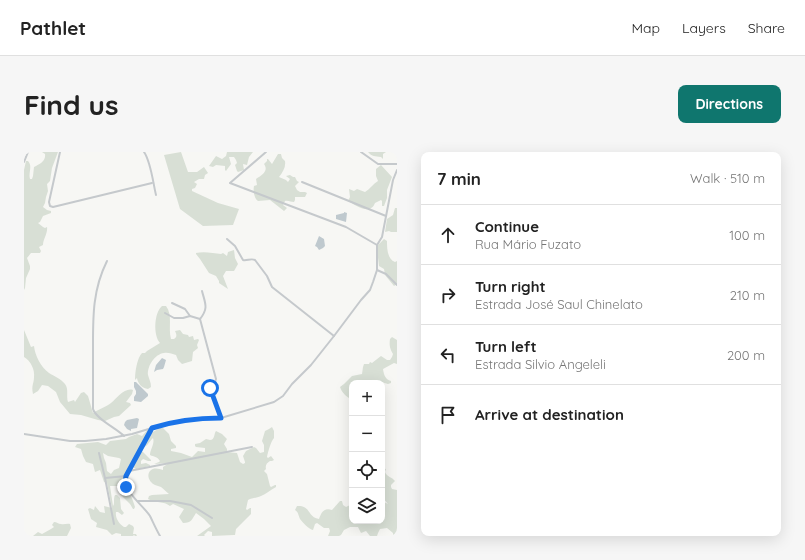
<!DOCTYPE html>
<html lang="en">
<head>
<meta charset="utf-8">
<style>
	:root { --surface:#fff; --page:#f6f6f6; --text:#222; --muted:#767676; --line:#e0e0e0; --accent:#0f766e }
	body { margin:0; font-family:Quicksand,sans-serif; background:var(--page); color:var(--text) }
	.controls { position:absolute; right:12px; bottom:12px; display:grid; overflow:hidden; border-radius:8px; box-shadow:0 4px 16px #0002 }
	.controls button { width:36px; height:36px; display:grid; place-items:center; padding:0; border:0; border-bottom:1px solid var(--line); background:var(--surface); color:var(--text); font:20px sans-serif }
	.stop { position:absolute; width:12px; height:12px; margin:-9px; border:3px solid #1a73e8; border-radius:50%; background:#fff }
	.stop.end { background:#1a73e8; border-color:#fff; box-shadow:0 1px 4px #0008 }
	.list { margin:0; padding:0; list-style:none }
	h2 { display:flex; justify-content:space-between; align-items:center; height:52px; margin:0; padding:0 16px; font-size:17px }
	h2 small { font-size:13px; font-weight:400; color:var(--muted) }
	.list li { display:grid; grid-template-columns:26px 1fr auto; gap:12px; align-items:center; box-sizing:border-box; height:60px; padding:0 16px; border-top:1px solid var(--line) }
	.list b { display:block; font-size:15px; white-space:nowrap }
	.list p { margin:0; font-size:13px; white-space:nowrap; color:var(--muted) }
	.list em { font-size:13px; font-style:normal; color:var(--muted) }
	.icon { flex:none; width:22px; height:22px; fill:none; stroke:currentColor; stroke-width:2; stroke-linecap:round; stroke-linejoin:round }
	.map { position:relative; flex:none; width:373px; height:384px; overflow:hidden; border-radius:8px }
	header { display:flex; align-items:center; gap:24px; box-sizing:border-box; height:56px; padding:0 20px; background:var(--surface); border-bottom:1px solid var(--line) }
	header strong { font-size:19px }
	nav { display:flex; gap:22px; margin-inline-start:auto; font-size:14px }
	.intro { display:flex; align-items:center; justify-content:space-between; box-sizing:border-box; height:96px; padding:0 24px }
	h1 { margin:0; font-size:28px }
	.button { padding:10px 18px; border-radius:8px; background:var(--accent); color:#fff; font-size:14px; font-weight:700 }
	main { display:flex; gap:24px; padding:0 24px }
	aside { flex:1; background:var(--surface); border-radius:8px; box-shadow:0 4px 16px #0002 }
	.map>svg:first-child { display:block }
	.green { fill:#d8dfd5; fill-rule:evenodd }
	.water { fill:#bfc9ce }
	.lines { fill:none; stroke-linecap:round; stroke-linejoin:round }
	.minor { stroke:#c5c9cc; stroke-width:2 }
	.route { stroke:#1a73e8; stroke-width:5 }
</style>
</head>
<body>
<header>
<strong>Pathlet</strong>
<nav><a>Map</a><a>Layers</a><a>Share</a></nav>
</header>
<div class="intro"><h1>Find us</h1><a class="button">Directions</a></div>
<main>
<div class="map">
<svg width="373" height="384" viewBox="0 0 373 384">
	<rect width="100%" height="100%" fill="#f7f7f4"/>
	<!-- green -->
	<g class="green">
		<path d="M18,0H34L28,16L26,29L23,32L24,39L22,45L21,51L19,55L23,58L27,59V61L19,64L16,70L14,71L19,75L21,76L23,75C24,81 19,87 19,93L15,95L17,99L16,101H7L3,106L6,114V117L2,126L1,136L0,138V18L2,9H4C9,14 4,21 6,27H8L9,24L10,15C16,12 22,9 21,2Z"/>
		<path d="M157,0L164,20H173L180,15L184,21L181,23L180,27H175L170,30L173,32L171,36L168,37V39L194,51L215,57L209,73L179,74L156,57L140,3Z"/>
		<path d="M203,0H229L225,5L223,13L219,12L220,18L214,20L213,19L211,13L213,11L212,8L210,5H205L207,12L202,19L201,18V14L192,13L189,15L185,14L192,4L198,7L202,4Z"/>
		<path d="M344,0H362L359,2V7L357,5C351,4 348,5 344,0Z"/>
		<path d="M254,2H257L258,6L261,9C262,15 259,20 255,25L262,28L264,30L266,27L262,24L266,23L269,25H271L273,29L275,30L271,34L273,38L276,40H281L283,41L281,45H271V48L270,50C267,50 264,48 261,49L259,53L263,56L260,59L246,48L234,49C230,46 229,39 230,34L233,33L232,27C238,23 245,19 240,12L243,9V7H244L248,12Z"/>
		<path d="M357,13L368,25L363,38V46L360,54H358V49L357,48L351,51C346,64 331,53 324,49L326,45L325,37L330,39L333,37L341,40C346,37 349,32 354,29L352,24V17Z"/>
		<path d="M371,56H373V81V80H367L365,79L361,80L363,67L369,63Z"/>
		<path d="M360,87L363,89C363,96 363,107 371,110L373,109V132L370,134L361,123L360,117L355,114L353,97L354,93Z"/>
		<path d="M210,98L211,106L214,112L210,119H202L199,124L204,137L195,131V129L192,124L185,121L176,107L172,102V101C179,99 190,101 197,102L199,101L203,104L204,100Z"/>
		<path d="M138,154H142C149,163 144,176 147,187H150C153,185 153,183 151,179L156,178L159,182L164,183L165,185L169,184L170,188L174,187L175,188L173,193L174,196L169,200L168,209L158,212L154,208L152,203C148,202 144,200 140,201C131,202 123,214 124,223C125,227 127,230 127,235L124,237C118,236 114,232 113,226L111,228C111,220 113,206 118,201H121L123,199L136,191C129,183 130,161 138,154Z"/>
		<path d="M0,178L7,195L10,194C11,204 17,215 25,221C30,224 37,227 41,232C45,237 42,244 44,250L50,248L51,250L57,241L60,240L64,244L69,261C74,258 83,254 87,251C93,246 101,235 109,238L108,242L102,250L106,251L107,253L95,264L90,265L81,269L74,268L57,263L46,262L36,250L32,240L24,234L18,233L14,239L9,242C7,233 10,232 10,225C11,218 7,209 0,205Z"/>
		<path d="M368,185L373,188V212L370,211L359,217C360,223 361,227 367,229V231L364,232L357,230L356,231H328V248C323,245 318,241 316,235L320,232L328,224L338,222L339,215L340,212H345L346,210L348,211L357,204L363,208H366L368,205L369,202C366,197 365,193 366,187Z"/>
		<path d="M248,275L250,279V286C247,289 244,300 243,305L244,306L247,304L250,308L248,309H246C243,311 241,313 242,317L240,319L243,322L246,334L247,335L251,333H252V335C246,338 242,342 237,344C232,346 228,346 224,348L222,357L223,358L226,356H227V362L212,377L211,383H210L188,384V380L184,379L180,383L181,384H173L187,374L180,367L172,361C168,367 168,371 159,371L155,365L160,357L149,352L146,354C140,349 131,351 124,347L125,344L128,343L145,342C142,340 140,337 137,335C135,334 133,334 131,333C126,331 122,324 126,319C130,315 135,317 139,318V315L145,311L130,312L135,310L136,309C133,304 130,305 126,303C126,297 131,292 129,286C124,291 124,295 116,296L114,299L119,300L127,308V309H124L119,307L117,309V312L122,311L126,313V314L112,317L109,315V310L100,326V327L103,326L105,327C103,339 108,344 111,355L110,357H109L106,352L96,342L95,340L96,337L94,334H86L89,354C91,352 89,347 91,343H93L96,346L97,357L100,361L98,363L94,360H92C91,366 95,372 100,375H102L105,372L109,374L110,376L109,382H112L113,384H111L110,383L109,384H97V382L92,381L88,383L83,378L72,375L73,371L67,367L64,357L66,356L70,358L71,354L76,360L81,361L80,354L88,356L83,331L80,330L76,318L71,320L69,312L62,310L59,304L57,297L51,295L53,292L74,290L82,293L86,289L102,287L105,285L113,282L118,284L125,276H127L126,280L127,281L136,276H139L145,282L147,289L152,294V296L147,297V299L157,301L168,305L174,299L181,300V296L172,295L171,294V292L176,291L182,287C183,287 185,288 186,288C191,288 190,281 192,279L198,282L203,287L200,292L203,297V300L213,301L216,310L219,312L221,311V310L219,304L222,299L230,295L232,296L236,301L240,300V293L238,289L241,279L245,277ZM79,301L84,304L95,306L97,307L95,316L90,318L87,322L83,319L82,311L80,306Z"/>
		<path d="M358,316L362,317L361,320C363,325 368,325 371,329L367,333V335L368,337L373,338V384H369V381L363,376L356,377L354,381L353,384H346L342,379L337,381L334,375H326L320,378L317,383L315,384H304L306,379L305,376H300L293,371L291,372L289,378C285,377 279,371 276,367C274,363 275,361 271,358L273,354C287,353 283,365 295,367C297,362 299,355 308,358L316,349H318L319,353L322,355L328,352V369H358V349L364,352L358,345Z"/>
		<path d="M30,370C33,370 34,372 37,372C40,373 43,371 46,372L47,376L43,384H9L14,380L18,382L27,377L30,375L28,373Z"/>
	</g>
	<!-- water -->
	<g class="water">
		<path d="M320,60L323,61L322,70L312,67V63L320,61Z"/>
		<path d="M295,84L300,87L301,94L299,96L295,98L293,95L291,94Z"/>
		<path d="M138,206L142,208L140,215L139,217L133,218L130,220L132,213Z"/>
		<path d="M110,230H112L124,242V244L117,250L110,249V245L112,242V239L110,235Z"/>
		<path d="M113,266L115,267L113,276L107,277V279L103,277L100,273L101,270L103,268Z"/>
	</g>
	<g class="lines">
		<!-- minor -->
		<g class="minor">
			<path d="M36,0L25,50L26,54L29,55L128,31"/>
			<path d="M120,0C127,10 129,31 132,43"/>
			<path d="M242,0L206,31L322,75L353,93"/>
			<path d="M337,0L354,12H373"/>
			<path d="M0,10L4,0"/>
			<path d="M278,30L362,64"/>
			<path d="M203,87L211,94L219,108C223,109 227,106 231,108L243,124L248,135L310,184"/>
			<path d="M83,109C68,139 69,167 69,199C69,218 69,238 69,257C72,267 92,276 100,284"/>
			<path d="M353,118L362,122L373,133"/>
			<path d="M178,139C181,151 185,156 176,167L192,227L191,230L187,234V237L197,266"/>
			<path d="M148,151L161,157L166,164"/>
			<path d="M141,161L150,166H159L166,164L176,167"/>
			<path d="M128,277L102,324C97,338 119,353 126,364C129,370 132,377 136,384"/>
			<path d="M0,282L46,289H61L82,287L108,282L138,273L150,270L178,266H197L250,250L259,244L268,232L287,213L310,184L337,148L346,138L349,130L353,118V93L358,85L369,28L373,18"/>
			<path d="M75,301L81,326L90,372"/>
			<path d="M105,319L228,295"/>
			<path d="M81,326L102,324"/>
			<path d="M114,349H146L167,353L188,366"/>
		</g>
	</g>
	<g class="lines">
		<!-- route -->
		<path class="route" d="M102,335L101,330L102,324L128,276C150,269 174,266 197,266L186,236"/>
	</g>
</svg>
<div class="controls">
<button>+</button>
<button>−</button>
<button><svg class="icon" aria-label="locate" viewBox="0 0 24 24"><circle cx="12" cy="12" r="6"/><path d="M12 2v4M12 18v4M2 12h4M18 12h4"/></svg></button>
<button><svg class="icon" aria-label="layers" viewBox="0 0 24 24"><path d="M12 4l9 5-9 5-9-5zM3 14l9 5 9-5"/></svg></button>
</div>
<div class="stop" style="left:186px;top:236px"></div>
<div class="stop end" style="left:102px;top:335px"></div>
</div>
<aside>
<h2>7 min<small>Walk · 510 m</small></h2>
<ul class="list">
<li><svg class="icon" aria-label="ahead" viewBox="0 0 24 24"><path d="M12 20V5M6 11l6-6 6 6"/></svg><div><b>Continue</b><p>Rua Mário Fuzato</p></div><em>100 m</em></li>
<li><svg class="icon" aria-label="right" viewBox="0 0 24 24"><path d="M7 20v-9h11M14 6l5 5-5 5"/></svg><div><b>Turn right</b><p>Estrada José Saul Chinelato</p></div><em>210 m</em></li>
<li><svg class="icon" aria-label="left" viewBox="0 0 24 24"><path d="M17 20v-9H6M10 6l-5 5 5 5"/></svg><div><b>Turn left</b><p>Estrada Silvio Angeleli</p></div><em>200 m</em></li>
<li><svg class="icon" aria-label="arrive" viewBox="0 0 24 24"><path d="M6 21V4h12l-3 4 3 4H6"/></svg><div><b>Arrive at destination</b></div></li>
</ul>
</aside>
</main>
</body>
</html>
